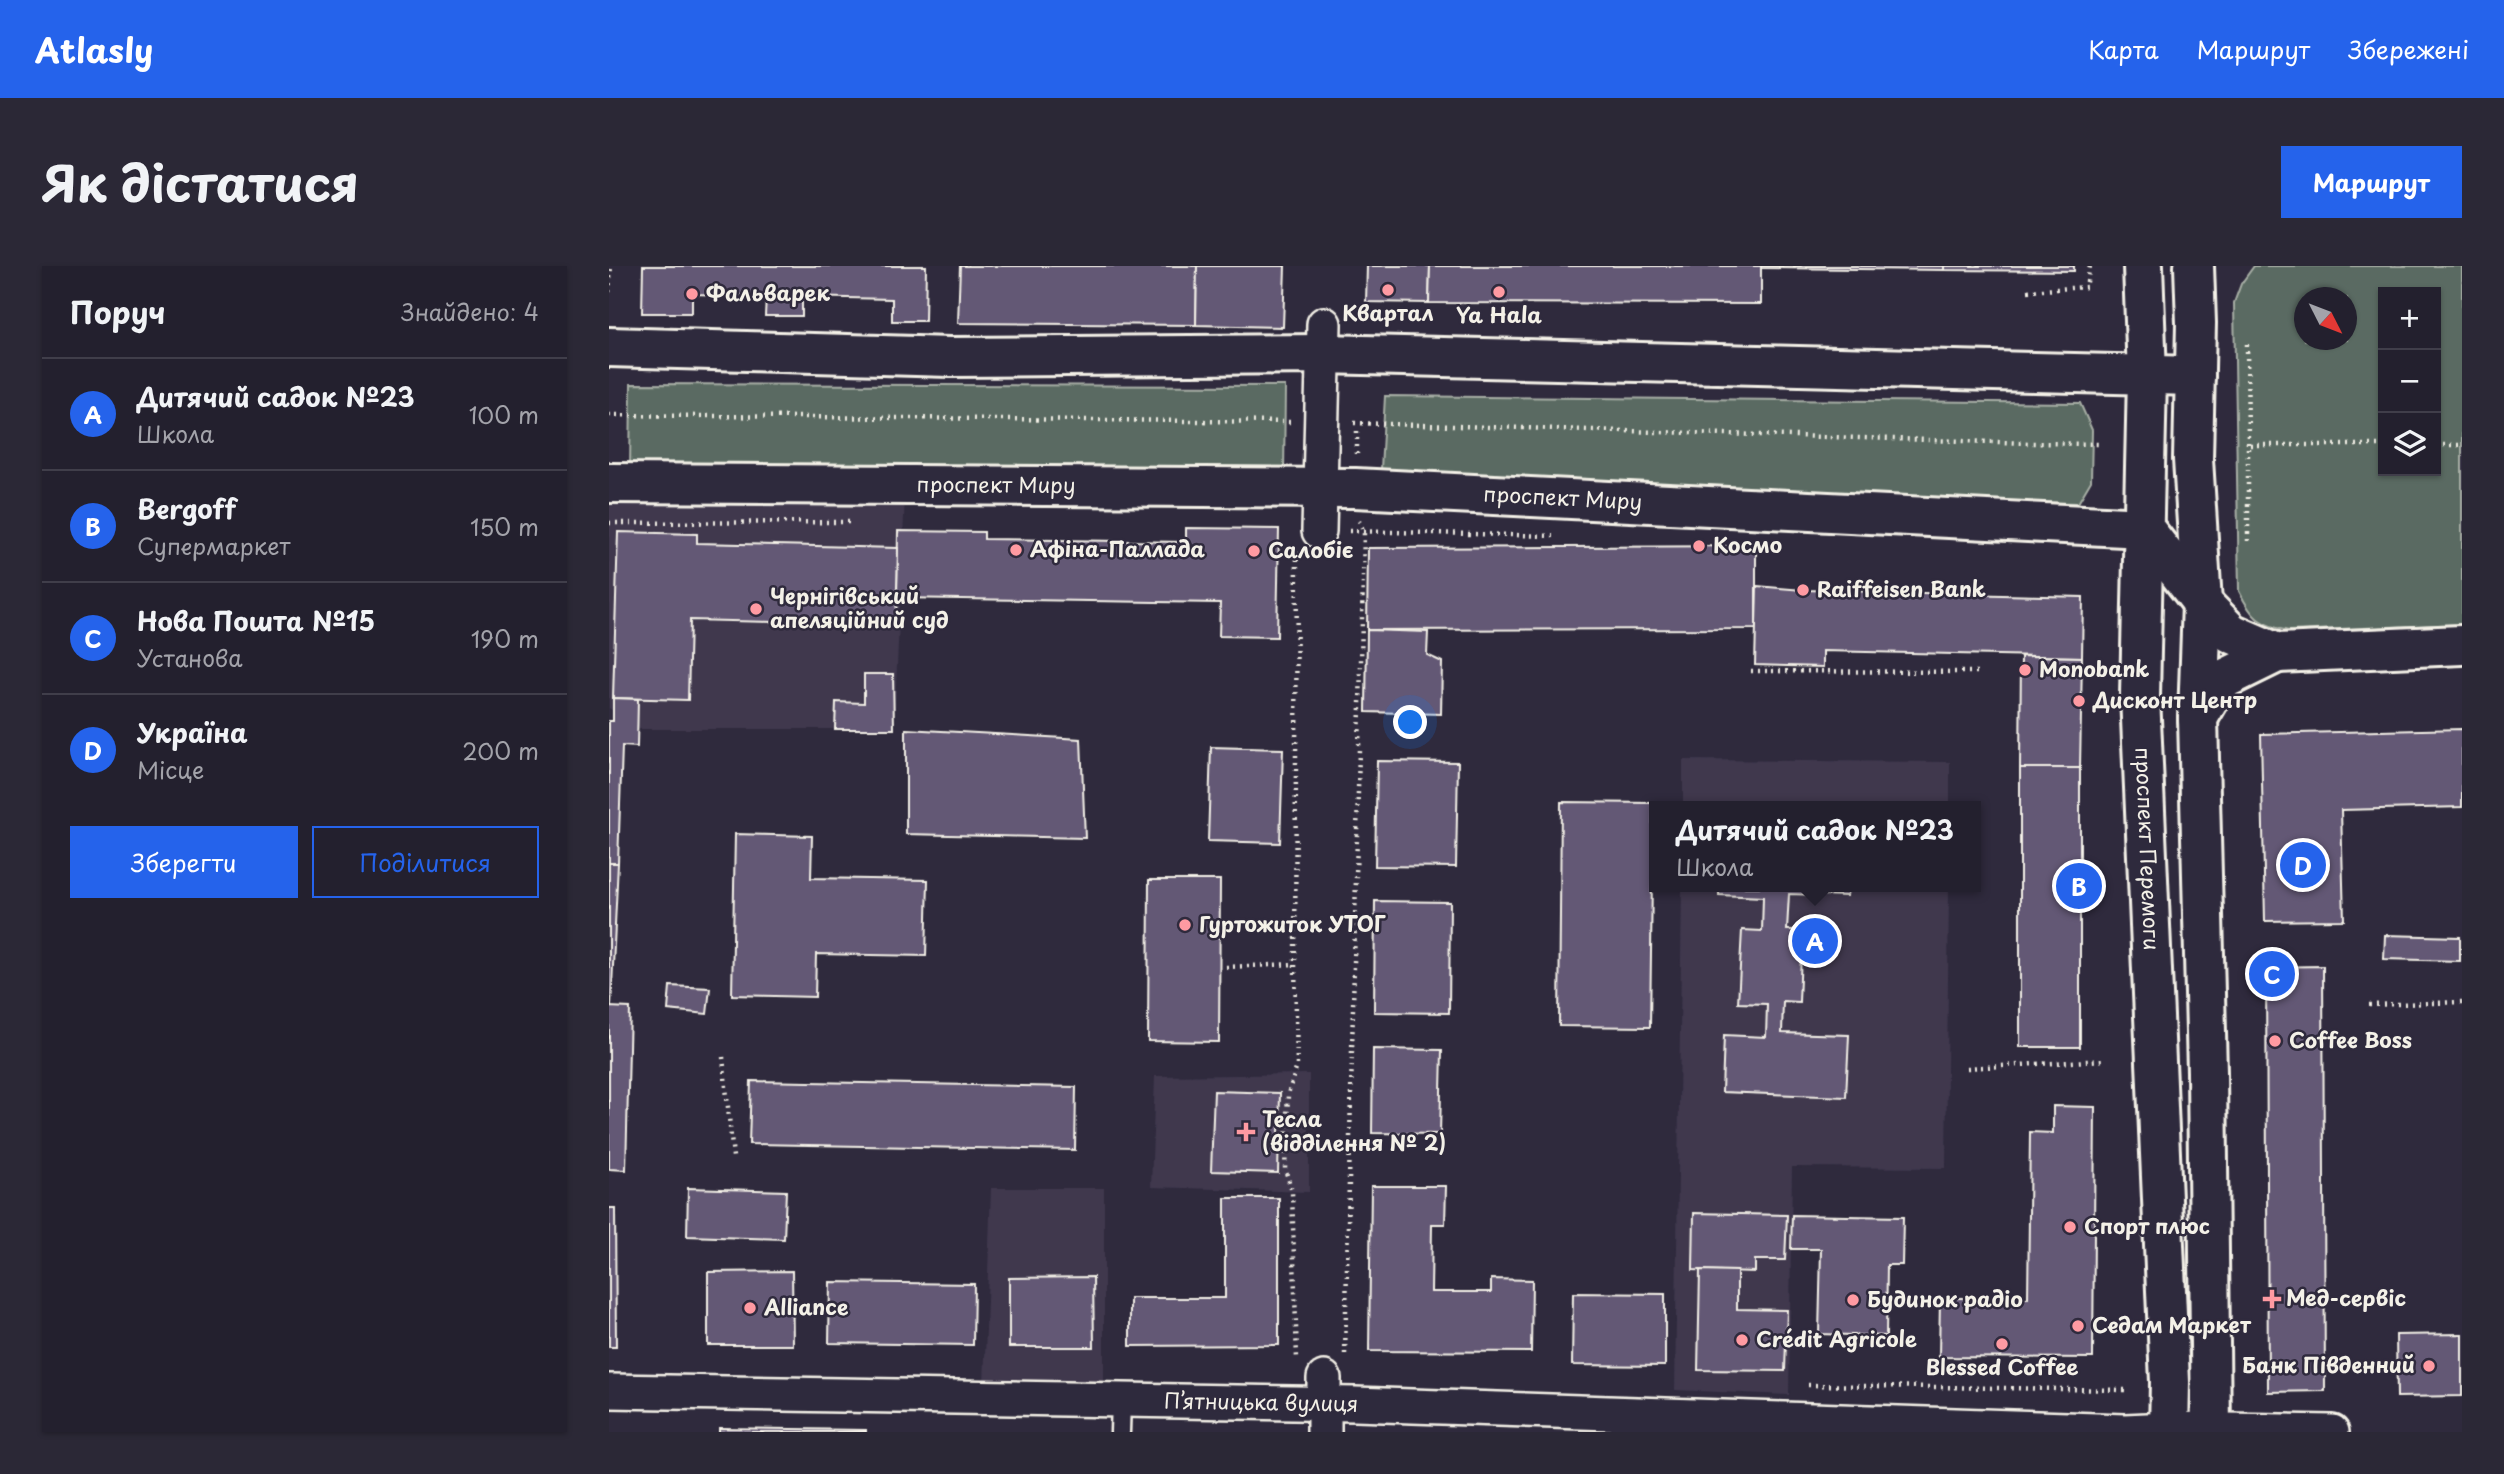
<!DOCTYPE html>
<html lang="uk">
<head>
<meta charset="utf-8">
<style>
	:root { --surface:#23202e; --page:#2b2836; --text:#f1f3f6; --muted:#a3a3aa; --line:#403e4a; --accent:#2563eb }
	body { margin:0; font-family:"Playpen Sans",sans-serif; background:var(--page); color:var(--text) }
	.controls { position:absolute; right:21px; top:21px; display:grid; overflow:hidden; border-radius:0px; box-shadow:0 2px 5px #0004 }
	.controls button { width:63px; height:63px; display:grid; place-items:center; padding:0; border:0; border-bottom:2px solid var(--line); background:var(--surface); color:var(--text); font:35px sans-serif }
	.compass { position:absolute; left:1685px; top:21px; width:63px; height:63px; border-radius:50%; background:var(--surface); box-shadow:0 2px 5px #0004; rotate:132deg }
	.you { position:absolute; left:802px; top:457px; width:24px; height:24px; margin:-18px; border:5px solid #fff; border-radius:50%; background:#1a73e8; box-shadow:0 0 0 10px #1a73e833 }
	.badge { display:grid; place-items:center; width:46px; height:46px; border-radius:50%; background:var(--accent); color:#fff; font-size:23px; font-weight:700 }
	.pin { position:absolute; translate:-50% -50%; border:4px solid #fff; box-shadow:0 2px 7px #0006 }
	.popup { position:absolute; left:1040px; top:535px; width:332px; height:91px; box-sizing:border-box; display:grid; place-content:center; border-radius:0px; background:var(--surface); filter:drop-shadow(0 2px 5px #0005); font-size:23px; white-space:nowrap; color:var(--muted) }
	.popup b { font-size:26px; color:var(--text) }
	.popup::after { content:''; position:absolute; left:50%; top:100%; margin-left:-14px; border:14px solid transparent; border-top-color:var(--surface) }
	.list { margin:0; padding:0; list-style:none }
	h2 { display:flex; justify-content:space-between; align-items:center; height:91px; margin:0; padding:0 28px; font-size:30px }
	h2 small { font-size:23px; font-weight:400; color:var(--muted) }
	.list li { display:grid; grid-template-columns:46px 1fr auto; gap:21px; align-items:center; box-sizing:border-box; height:112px; padding:0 28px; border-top:2px solid var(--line) }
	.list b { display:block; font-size:26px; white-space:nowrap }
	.list p { margin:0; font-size:23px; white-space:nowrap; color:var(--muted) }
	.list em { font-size:23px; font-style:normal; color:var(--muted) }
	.actions { display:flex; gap:14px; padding:21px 28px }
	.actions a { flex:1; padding:16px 0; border:2px solid var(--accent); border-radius:0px; text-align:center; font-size:24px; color:var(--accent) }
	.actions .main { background:var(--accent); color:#fff }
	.icon { flex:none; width:38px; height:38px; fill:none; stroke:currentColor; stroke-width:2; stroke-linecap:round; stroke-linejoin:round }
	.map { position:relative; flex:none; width:1853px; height:1166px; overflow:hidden; border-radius:0px }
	header { display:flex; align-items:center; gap:42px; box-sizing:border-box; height:98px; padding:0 35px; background:var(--accent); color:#fff }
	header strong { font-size:33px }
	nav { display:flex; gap:38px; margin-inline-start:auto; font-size:24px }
	.intro { display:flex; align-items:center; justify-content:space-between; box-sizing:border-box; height:168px; padding:0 42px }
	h1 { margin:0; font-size:49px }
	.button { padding:18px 32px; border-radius:0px; background:var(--accent); color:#fff; font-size:24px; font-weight:700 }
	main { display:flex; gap:42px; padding:0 42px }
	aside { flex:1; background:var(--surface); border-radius:0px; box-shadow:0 2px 5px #0004 }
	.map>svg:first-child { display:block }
	.built { fill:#3f384e }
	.green { fill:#5a6b62; stroke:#a7aea5; stroke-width:2; fill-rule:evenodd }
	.building { fill:#645875; stroke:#f4f1e8; stroke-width:2 }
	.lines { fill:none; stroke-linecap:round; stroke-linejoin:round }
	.lane-casing { stroke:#f4f1e8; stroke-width:23 }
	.street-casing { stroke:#f4f1e8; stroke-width:38 }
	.primary-casing { stroke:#f4f1e8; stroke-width:44 }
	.path { stroke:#f4f1e8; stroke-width:4.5; stroke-dasharray:2 5; stroke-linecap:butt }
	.lane { stroke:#2f2a3d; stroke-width:18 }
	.street { stroke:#2f2a3d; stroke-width:33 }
	.primary { stroke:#2f2a3d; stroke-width:38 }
	.poi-dot { fill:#ff9aa2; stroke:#2f2a3d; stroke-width:2.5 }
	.labels { text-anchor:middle; stroke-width:5; stroke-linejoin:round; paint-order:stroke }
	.poi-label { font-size:21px; font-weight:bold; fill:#f4f1e8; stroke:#2f2a3d; text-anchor:start }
	.street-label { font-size:21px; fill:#f4f1e8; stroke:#2f2a3d }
</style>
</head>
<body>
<header>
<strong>Atlasly</strong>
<nav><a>Карта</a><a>Маршрут</a><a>Збережені</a></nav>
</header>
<div class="intro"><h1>Як дістатися</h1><a class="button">Маршрут</a></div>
<main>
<aside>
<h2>Поруч<small>Знайдено: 4</small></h2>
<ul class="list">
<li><span class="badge">A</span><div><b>Дитячий садок №23</b><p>Школа</p></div><em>100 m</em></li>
<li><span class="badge">B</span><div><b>Bergoff</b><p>Супермаркет</p></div><em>150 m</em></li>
<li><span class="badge">C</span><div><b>Нова Пошта №15</b><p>Установа</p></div><em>190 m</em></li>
<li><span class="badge">D</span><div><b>Україна</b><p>Місце</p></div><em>200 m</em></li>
</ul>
<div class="actions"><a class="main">Зберегти</a><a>Поділитися</a></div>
</aside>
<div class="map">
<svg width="1853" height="1166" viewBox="0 0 1853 1166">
	<rect width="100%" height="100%" fill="#2f2a3d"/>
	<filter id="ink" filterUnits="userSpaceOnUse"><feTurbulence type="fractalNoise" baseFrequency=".0143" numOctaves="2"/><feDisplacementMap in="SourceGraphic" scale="14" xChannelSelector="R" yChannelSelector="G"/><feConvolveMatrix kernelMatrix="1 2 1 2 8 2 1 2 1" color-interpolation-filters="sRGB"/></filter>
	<g filter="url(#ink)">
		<!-- built -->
		<g class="built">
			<path d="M0,227L296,230L285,463H28L0,442Z"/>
			<path d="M1074,494L1341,496V540H1074Z"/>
			<path d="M1073,621H1340L1337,902L1183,901L1180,1129L1066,1124Z"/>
			<path d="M700,808V926L542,921L546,810Z"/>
			<path d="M382,922H495V1119H375Z"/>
		</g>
		<!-- green -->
		<g class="green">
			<path d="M1645,0H1853V358L1680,365C1650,359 1643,352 1630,325L1625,37L1632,18ZM1827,26V205H1774V26ZM1696,32H1738V74H1696Z"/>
			<path d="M22,118L676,120L675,211L21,208Z"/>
			<path d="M776,130L1471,137L1483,164L1482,215L1469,237L771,222Z"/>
		</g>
		<!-- building -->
		<g class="building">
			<path d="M34,0H317L316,55H283V33L193,31V50H156L157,30L83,28V47H33Z"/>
			<path d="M351,0H588L587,59L349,57Z"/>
			<path d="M588,0H676L674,61L587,59Z"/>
			<path d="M758,0H821L820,37L757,36Z"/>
			<path d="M821,0H1152V38L820,37Z"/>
			<path d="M1152,0H1335V4L1152,2Z"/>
			<path d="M1335,0H1465V5L1335,4Z"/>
			<path d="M577,262L670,263L668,371L610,370L611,337L288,332L289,265L375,266V273L577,276Z"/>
			<path d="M9,266L88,268V277L289,282L287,359L81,354L79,434L4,432Z"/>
			<path d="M1147,280V363L758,364L759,282Z"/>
			<path d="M1148,320L1194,324L1474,331L1473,391L1214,385V401L1146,399Z"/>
			<path d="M758,364L819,366L818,389L833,396L832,448L757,446Z"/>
			<path d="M1412,390L1473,391L1471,502H1411Z"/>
			<path d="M255,408H284L285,463H226L227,436L255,437Z"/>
			<path d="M4,432L29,433L28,481L13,480L9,597H0V455H4Z"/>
			<path d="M297,463L472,473L476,572L297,568Z"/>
			<path d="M1853,463V541L1732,544L1735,654L1656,655L1652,468Z"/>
			<path d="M602,481L674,483L671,577L599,575Z"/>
			<path d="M768,495L849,496L847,601L766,600Z"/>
			<rect x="1411" y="502" width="60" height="279"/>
			<path d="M952,536L1044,537L1041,761L950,760Z"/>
			<path d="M126,568L203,570L202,612L319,614L317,690L207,688L206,731L123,729Z"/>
			<path d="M0,597H9L2,741H0Z"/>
			<path d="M540,614H611L610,776L539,775Z"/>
			<path d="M1110,621H1239L1238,630L1180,628L1178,664H1193L1190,736L1174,735L1173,767L1240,769L1237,831L1113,826L1115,769L1157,771L1158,738L1129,737L1133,664L1153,665L1154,631L1110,629Z"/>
			<path d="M766,635L841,636L840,747L765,746Z"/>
			<path d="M1776,669L1851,671V695L1775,693Z"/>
			<path d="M1714,700L1716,1125L1659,1126L1657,701Z"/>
			<path d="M61,720L101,722L98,748L59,744Z"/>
			<path d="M0,741L21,742L17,904L0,903Z"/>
			<path d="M764,783L833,784L831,868L763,867Z"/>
			<path d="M142,815L467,821L466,884L140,878Z"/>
			<path d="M605,825L671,827L669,907L602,905Z"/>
			<path d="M1444,840L1486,841L1484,1092L1330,1091L1331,1032H1419L1421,866L1444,867Z"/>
			<path d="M762,920H837L836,958H823L822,1026H882V1013L923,1014L922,1086L760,1085Z"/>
			<path d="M79,922L177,925L175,973L78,970Z"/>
			<path d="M616,932H670V1079L521,1080V1032H616Z"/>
			<path d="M0,942H6L7,1081H0Z"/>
			<path d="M1085,947L1178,949L1176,994H1146V1006L1084,1004Z"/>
			<path d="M1183,949L1294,951L1293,999H1278L1277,1070L1210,1068L1212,983H1182Z"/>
			<path d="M1091,1004L1128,1005V1043L1178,1044L1176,1105L1089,1104Z"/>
			<path d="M183,1005L184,1079H99V1006Z"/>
			<path d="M484,1011L485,1081H400V1012Z"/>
			<path d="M221,1016L365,1018L364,1079L220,1077Z"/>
			<path d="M964,1027L1056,1028V1100L963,1099Z"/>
			<path d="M1853,1068V1130L1788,1131L1787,1069Z"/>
			<path d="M110,1162L257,1164V1166H110Z"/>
		</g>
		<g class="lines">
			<defs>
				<path id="lane" d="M511,1166L512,1134"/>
				<g id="street">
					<path d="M710,265L715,58"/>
					<path d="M0,1125L746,1138L1516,1165L1560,1163L1723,1166"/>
					<path d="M715,1166V1112"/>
				</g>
				<g id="primary">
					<path id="s1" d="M1534,0L1538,110L1531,430L1561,1116L1560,1166"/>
					<path d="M1585,0L1587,57L1584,193L1593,337L1589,452L1598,806L1602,1166"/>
					<path d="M0,81L341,91L714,88L1586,110"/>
					<path id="s2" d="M0,217L746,222L1535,262L1593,337L1622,367L1668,387L1853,379"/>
					<path d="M1589,452L1611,415L1668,387"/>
				</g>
			</defs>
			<!-- lane casing -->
			<use href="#lane" class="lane-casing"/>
			<!-- street casing -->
			<use href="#street" class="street-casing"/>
			<!-- primary casing -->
			<use href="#primary" class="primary-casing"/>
			<!-- path -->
			<g class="path">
				<path d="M1419,25L1477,21L1481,0"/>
				<path d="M0,26L2,0"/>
				<path d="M1638,78L1639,179"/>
				<path d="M0,149L682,156"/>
				<path d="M745,157L1421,177L1492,178"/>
				<path d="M1827,179H1853"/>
				<path d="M748,188V162"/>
				<path d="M0,257L244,256"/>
				<path d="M740,265L944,270"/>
				<path d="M1639,275V179H1774"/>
				<path d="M688,286L686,698L688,800L679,828L676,903L683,925L688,1094"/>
				<path d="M1142,405L1368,406"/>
				<path d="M617,701L686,698"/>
				<path d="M1760,739L1853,736"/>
				<path d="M114,791L124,891"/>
				<path d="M1358,802L1496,794"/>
				<path d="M736,1088L755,266L750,255"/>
				<path d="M1199,1119L1516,1124"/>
			</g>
			<!-- lane -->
			<use href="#lane" class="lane"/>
			<!-- street -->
			<use href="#street" class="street"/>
			<!-- primary -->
			<use href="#primary" class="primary"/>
		</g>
	</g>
	<!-- markers -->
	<g class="poi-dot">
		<circle cx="779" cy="24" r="7"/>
		<circle cx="890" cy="26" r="7"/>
		<circle cx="83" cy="28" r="7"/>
		<circle cx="1090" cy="280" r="7"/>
		<circle cx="407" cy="284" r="7"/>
		<circle cx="645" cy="285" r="7"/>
		<circle cx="1194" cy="324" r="7"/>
		<circle cx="147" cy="343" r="7"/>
		<circle cx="1416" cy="404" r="7"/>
		<circle cx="1470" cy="435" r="7"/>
		<circle cx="576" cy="659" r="7"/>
		<circle cx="1666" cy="775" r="7"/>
		<path d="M633.5 855.5h7v7h7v7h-7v7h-7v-7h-7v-7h7z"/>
		<circle cx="1461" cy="961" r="7"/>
		<path d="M1659.5 1022.5h7v7h7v7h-7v7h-7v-7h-7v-7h7z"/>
		<circle cx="1244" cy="1034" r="7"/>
		<circle cx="141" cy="1042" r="7"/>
		<circle cx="1469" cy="1060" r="7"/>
		<circle cx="1133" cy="1074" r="7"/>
		<circle cx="1393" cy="1078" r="7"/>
		<circle cx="1820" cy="1100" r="7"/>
	</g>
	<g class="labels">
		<!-- poi labels -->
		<g class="poi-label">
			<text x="97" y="35">Фальварек</text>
			<text x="779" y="55" text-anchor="middle">Квартал</text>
			<text x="890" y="57" text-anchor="middle">Ya Hala</text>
			<text x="1104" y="287">Космо</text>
			<text x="421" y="291">Афіна-Паллада</text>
			<text x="659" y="292">Салобіє</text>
			<text x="1208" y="331">Raiffeisen Bank</text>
			<text x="161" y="338">Чернігівський<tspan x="161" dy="24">апеляційний суд</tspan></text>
			<text x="1430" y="411">Monobank</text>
			<text x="1484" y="442">Дисконт Центр</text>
			<text x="590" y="666">Гуртожиток УТОГ</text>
			<text x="1680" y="782">Coffee Boss</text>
			<text x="653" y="861">Тесла<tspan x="653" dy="24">(відділення № 2)</tspan></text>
			<text x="1475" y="968">Спорт плюс</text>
			<text x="1677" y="1040">Мед-сервіс</text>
			<text x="1258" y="1041">Будинок радіо</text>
			<text x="155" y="1049">Alliance</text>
			<text x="1483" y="1067">Седам Маркет</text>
			<text x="1147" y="1081">Crédit Agricole</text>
			<text x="1806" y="1107" text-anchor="end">Банк Південний</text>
			<text x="1393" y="1109" text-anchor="middle">Blessed Coffee</text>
		</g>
		<!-- street labels -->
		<g class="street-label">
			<text dy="7" stroke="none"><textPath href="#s2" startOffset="387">проспект Миру</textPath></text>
			<text dy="7" stroke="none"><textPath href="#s2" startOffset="954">проспект Миру</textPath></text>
			<text dy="7" stroke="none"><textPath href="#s1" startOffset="583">проспект Перемоги</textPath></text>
			<text transform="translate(652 1137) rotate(1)" y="7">Пʼятницька вулиця</text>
		</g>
	</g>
</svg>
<div class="controls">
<button>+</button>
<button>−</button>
<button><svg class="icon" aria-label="layers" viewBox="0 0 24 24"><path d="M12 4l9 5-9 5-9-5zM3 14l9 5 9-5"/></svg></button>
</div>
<svg class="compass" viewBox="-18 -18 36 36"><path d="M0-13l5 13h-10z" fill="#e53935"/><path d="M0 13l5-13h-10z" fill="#a3a3aa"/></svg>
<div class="you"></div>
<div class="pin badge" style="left:1206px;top:675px">A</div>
<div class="popup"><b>Дитячий садок №23</b>Школа</div>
<div class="pin badge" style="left:1470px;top:620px">B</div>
<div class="pin badge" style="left:1663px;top:708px">C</div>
<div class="pin badge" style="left:1694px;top:599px">D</div>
</div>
</main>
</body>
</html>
